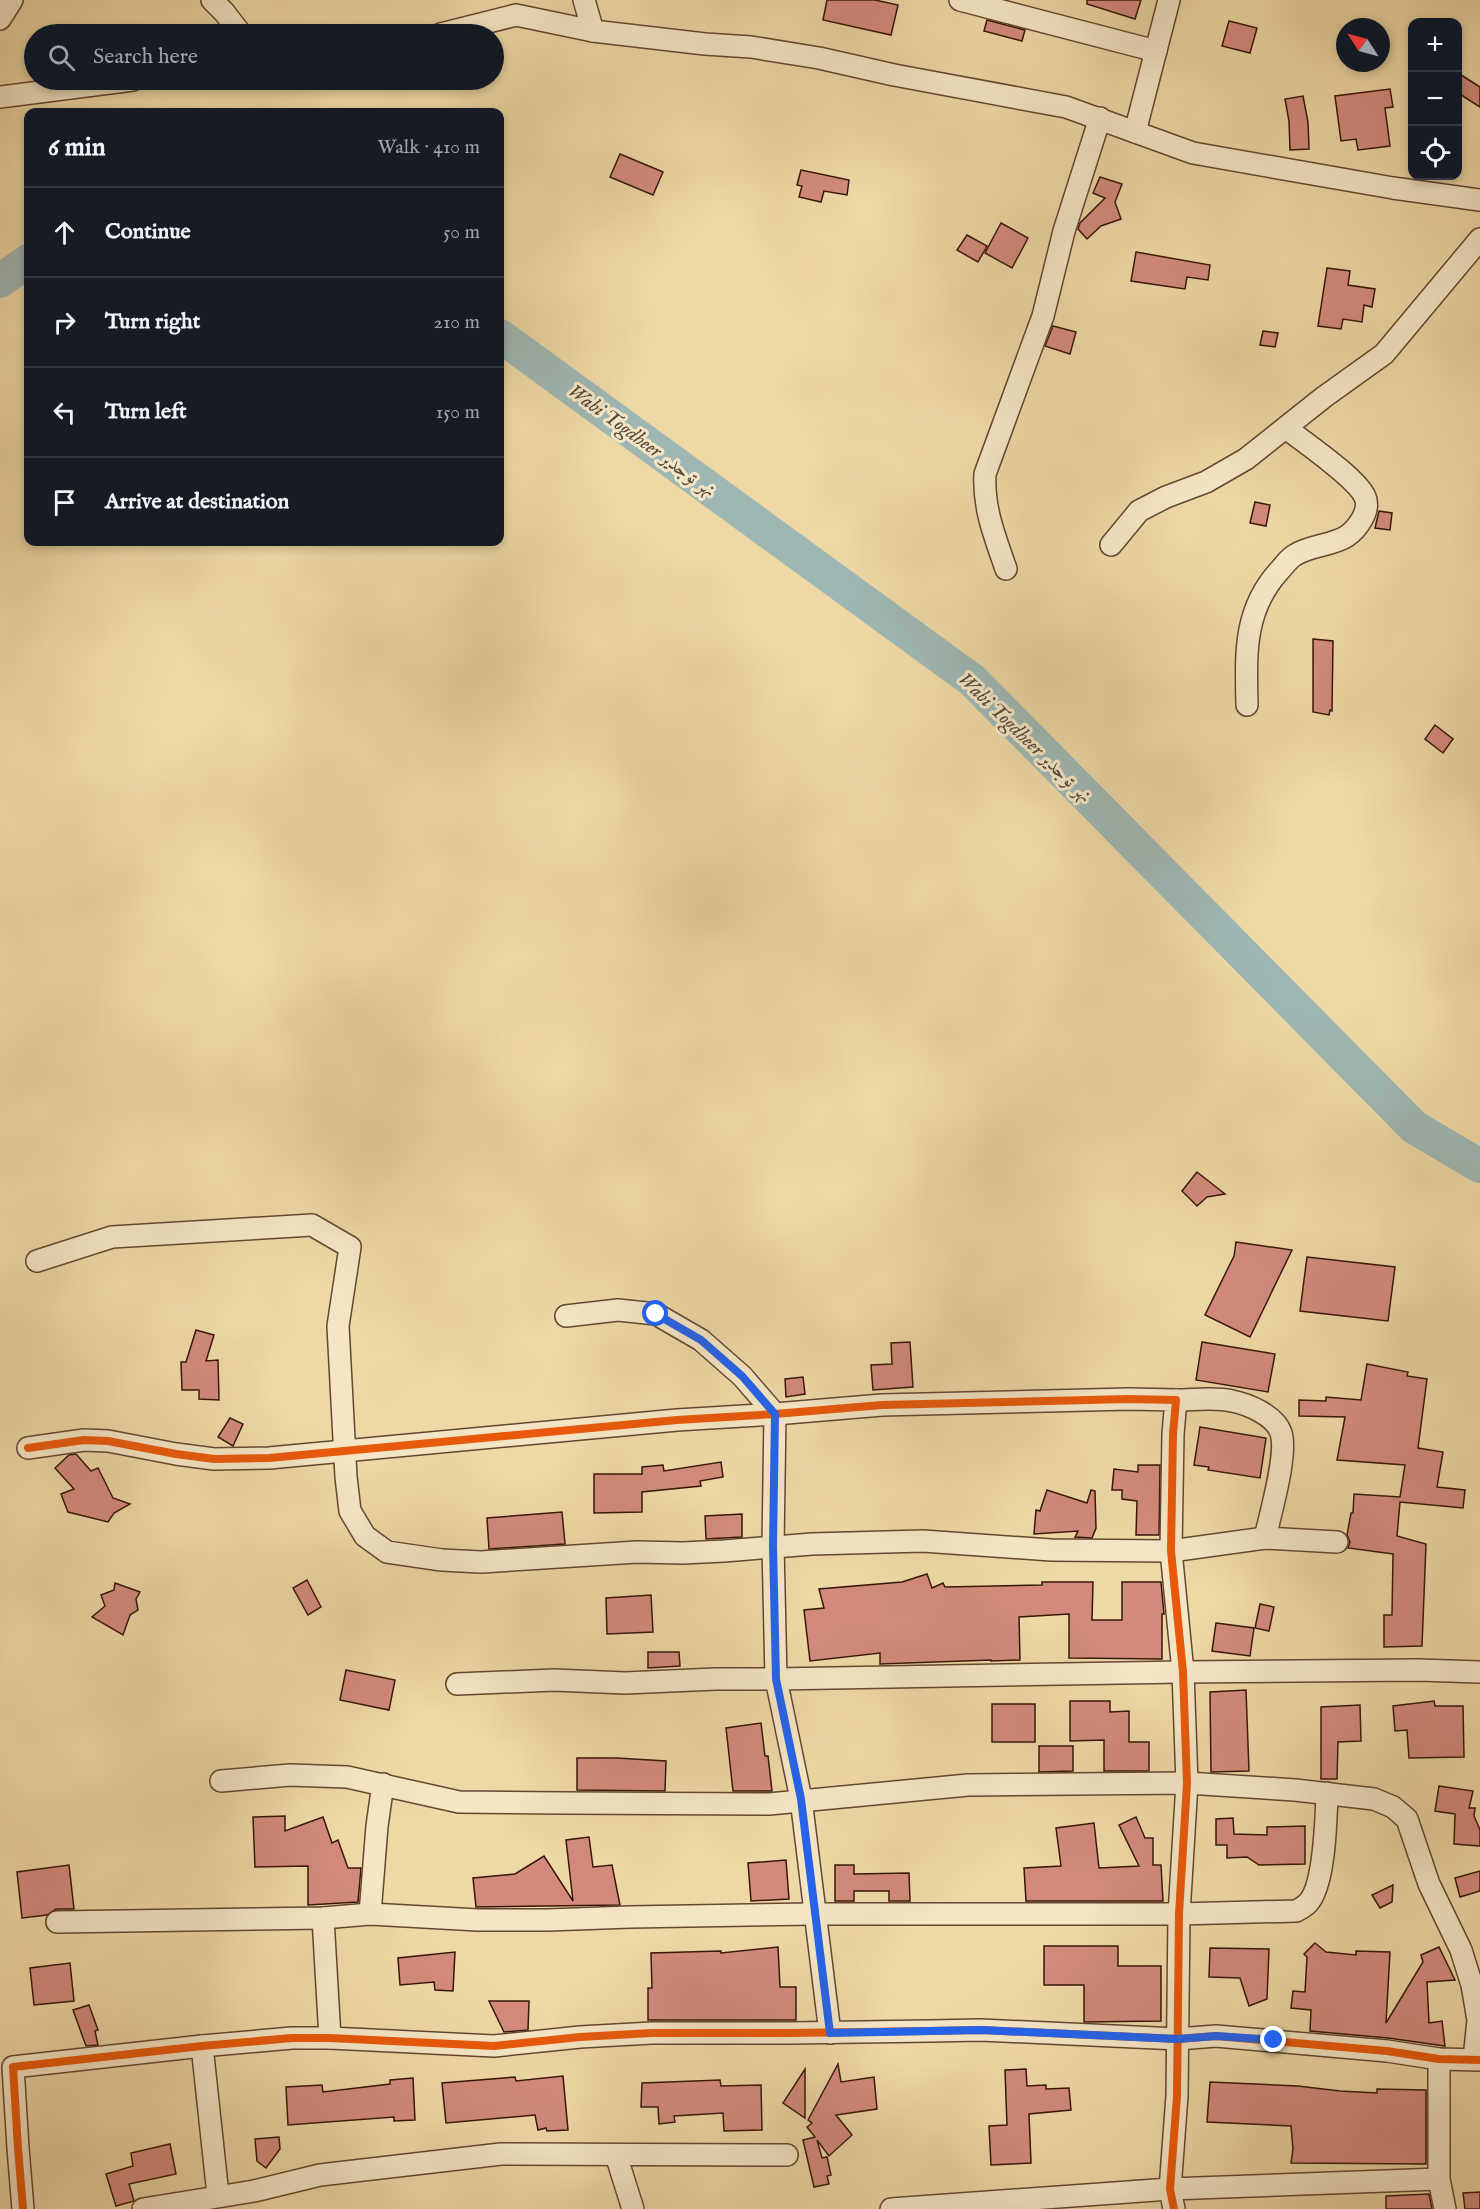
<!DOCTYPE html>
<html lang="en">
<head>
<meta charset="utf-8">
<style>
	:root { --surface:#171b24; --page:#242831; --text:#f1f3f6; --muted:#9ea1a6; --line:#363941 }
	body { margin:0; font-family:"IM FELL English",Amiri,serif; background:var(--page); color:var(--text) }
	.controls { position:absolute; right:18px; top:18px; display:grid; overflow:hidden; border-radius:12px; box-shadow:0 3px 9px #0003 }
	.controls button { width:54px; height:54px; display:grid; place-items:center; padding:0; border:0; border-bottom:2px solid var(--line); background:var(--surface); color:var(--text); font:30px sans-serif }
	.compass { position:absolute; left:1336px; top:18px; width:54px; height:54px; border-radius:50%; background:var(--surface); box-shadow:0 3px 9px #0003; rotate:306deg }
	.stop { position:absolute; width:18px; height:18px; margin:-14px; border:4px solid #2563eb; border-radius:50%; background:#fff }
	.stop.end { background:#2563eb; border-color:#fff; box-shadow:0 2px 6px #0008 }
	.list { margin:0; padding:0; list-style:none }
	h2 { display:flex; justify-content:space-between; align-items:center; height:78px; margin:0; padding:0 24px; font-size:26px }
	h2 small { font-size:20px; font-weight:400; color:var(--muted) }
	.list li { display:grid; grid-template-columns:39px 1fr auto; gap:18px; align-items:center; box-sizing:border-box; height:90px; padding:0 24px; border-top:2px solid var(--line) }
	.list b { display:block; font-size:22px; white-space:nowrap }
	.list em { font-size:20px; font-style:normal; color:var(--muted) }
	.icon { flex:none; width:33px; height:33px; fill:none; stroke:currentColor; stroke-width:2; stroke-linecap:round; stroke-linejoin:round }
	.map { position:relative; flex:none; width:1480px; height:2209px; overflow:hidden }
	.search { position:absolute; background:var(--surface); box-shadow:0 3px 9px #0003; left:24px; top:24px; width:480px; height:66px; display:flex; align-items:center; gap:15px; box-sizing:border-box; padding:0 21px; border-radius:33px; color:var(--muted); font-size:22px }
	.panel { position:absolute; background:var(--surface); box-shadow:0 3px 9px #0003; left:24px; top:108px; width:480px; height:438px; border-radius:12px }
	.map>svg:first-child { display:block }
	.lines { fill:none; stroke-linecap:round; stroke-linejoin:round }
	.river { stroke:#9eb7b3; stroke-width:34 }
	.building { fill:#d38a7c; stroke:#361708; stroke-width:1.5 }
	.street-casing { stroke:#644730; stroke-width:24 }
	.street { stroke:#f4e6c5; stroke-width:21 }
	.cycleway-casing { stroke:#f4e6c5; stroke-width:11 }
	.cycleway { stroke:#e8590c; stroke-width:8 }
	.route { stroke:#2563eb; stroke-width:8 }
	.labels { text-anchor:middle; stroke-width:6; stroke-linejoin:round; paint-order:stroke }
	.water-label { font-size:20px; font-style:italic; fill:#55473b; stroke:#f4e6c5 }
</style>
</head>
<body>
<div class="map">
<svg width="1480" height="2209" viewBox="0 0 1480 2209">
	<rect width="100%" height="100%" fill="#eed8a6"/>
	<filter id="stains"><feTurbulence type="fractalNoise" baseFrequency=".00333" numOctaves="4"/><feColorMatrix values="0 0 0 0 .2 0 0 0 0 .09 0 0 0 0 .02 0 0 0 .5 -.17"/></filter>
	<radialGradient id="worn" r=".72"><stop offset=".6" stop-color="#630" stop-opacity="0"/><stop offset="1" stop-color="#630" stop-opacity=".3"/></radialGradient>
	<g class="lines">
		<!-- river -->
		<g class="river">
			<path d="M0,281L28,261"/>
			<path d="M500,336L972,680L1414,1127L1480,1166"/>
		</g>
	</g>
	<!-- building -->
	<g class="building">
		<path d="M827,0H875L898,5L891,35L823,20Z"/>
		<path d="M1087,0H1141L1135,19L1087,4Z"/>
		<path d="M987,20L1025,30L1022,41L984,31Z"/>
		<path d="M1229,21L1257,28L1250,53L1222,46Z"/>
		<path d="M1458,73L1480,87V107L1458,93Z"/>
		<path d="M1390,89L1393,107L1385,108L1390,146L1358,150L1356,139L1341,141L1335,96Z"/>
		<path d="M1303,96L1308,122L1309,149L1290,150L1289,121L1285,99Z"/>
		<path d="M620,154L663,172L653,195L610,177Z"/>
		<path d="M801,170L849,180L847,195L824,191L821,202L799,197L802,186L797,185Z"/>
		<path d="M1100,177L1122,184L1115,202L1121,219L1101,226L1087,239L1078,229L1080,223L1105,198L1093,193Z"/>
		<path d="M1001,223L1028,238L1012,268L985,253Z"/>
		<path d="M967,235L987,246L978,262L957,250Z"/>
		<path d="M1136,252L1210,265L1208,280L1187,277L1185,289L1131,281Z"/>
		<path d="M1327,268L1350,271L1348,285L1375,289L1372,307L1364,305L1362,322L1343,319L1341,329L1318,326Z"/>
		<path d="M1053,326L1076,332L1070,354L1045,346Z"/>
		<path d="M1263,331L1278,333L1275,347L1260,345Z"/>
		<path d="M1255,502L1270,505L1266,526L1250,523Z"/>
		<path d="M1379,511L1392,513L1390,530L1375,528Z"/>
		<path d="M1313,639L1333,641L1332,711L1330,710L1329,715L1313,712Z"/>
		<path d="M1435,725L1453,739L1443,753L1425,739Z"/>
		<path d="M1197,1172L1225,1194L1207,1197L1197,1206L1182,1191Z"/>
		<path d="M1236,1242L1292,1250L1250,1337L1205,1315L1234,1256Z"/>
		<path d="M1307,1257L1395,1267L1388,1321L1300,1311Z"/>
		<path d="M196,1330L214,1335L206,1361L218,1360L219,1400L199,1399V1390H182L181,1362H186Z"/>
		<path d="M910,1342L913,1387L873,1390L871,1365L892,1364L891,1343Z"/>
		<path d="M1202,1342L1275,1354L1268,1392L1196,1380Z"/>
		<path d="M1367,1364L1408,1372L1407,1376L1427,1379L1418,1448L1443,1452L1437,1487L1465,1490L1463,1508L1400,1502L1397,1536L1426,1544L1422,1646L1384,1647V1615H1392L1393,1554L1348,1548L1350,1542L1347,1535L1351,1513H1353L1354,1494L1400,1497L1405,1465L1337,1460L1345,1417L1299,1416V1400L1326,1401V1397L1361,1400Z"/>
		<path d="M803,1377L805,1394L786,1397L785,1379Z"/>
		<path d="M230,1418L243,1424L233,1446L218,1437Z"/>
		<path d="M1200,1427L1266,1438L1260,1478L1208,1470L1209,1467L1194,1465Z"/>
		<path d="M76,1454L91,1471L98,1468L113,1498L130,1504L114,1513L108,1522L68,1512L61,1494L74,1489L55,1468L69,1455Z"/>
		<path d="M721,1462L723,1477L700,1481L701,1486L642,1492V1512L594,1513V1474H642V1467L663,1465L664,1471Z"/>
		<path d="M1138,1465H1160L1159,1535H1136L1137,1501L1122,1499V1490H1112L1114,1469L1138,1472Z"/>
		<path d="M1047,1490L1087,1503L1091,1490L1095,1491L1096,1528L1092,1538L1075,1537L1078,1531L1034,1534L1036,1510L1040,1511Z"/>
		<path d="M562,1512L565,1544L489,1549L487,1518Z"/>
		<path d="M742,1514V1537L706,1539L705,1516Z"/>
		<path d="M927,1574L932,1588L943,1583L945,1587L1042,1585V1582H1093L1092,1620H1122V1582H1161L1164,1614H1162V1659L1069,1658V1614L1019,1617L1020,1660L991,1661V1660L880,1664V1653L810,1661L804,1610L824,1608L819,1589L902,1582Z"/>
		<path d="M307,1580L321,1607L308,1615L293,1588Z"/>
		<path d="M115,1583L140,1592L136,1599L138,1610L130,1615L123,1635L92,1617L105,1606L101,1595L114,1590Z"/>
		<path d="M651,1595L653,1632L607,1634L606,1598Z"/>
		<path d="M1260,1604L1274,1607L1269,1631L1255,1628Z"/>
		<path d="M1216,1623L1254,1628L1250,1656L1212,1651Z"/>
		<path d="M648,1652H679L680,1666L648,1668Z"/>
		<path d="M346,1670L395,1680L389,1710L340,1700Z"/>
		<path d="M1246,1690L1249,1771L1211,1772L1210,1692Z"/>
		<path d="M1070,1701H1110V1712L1129,1711V1742H1149V1771H1104V1740L1070,1741Z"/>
		<path d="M1434,1701L1435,1706H1463L1464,1757L1409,1758L1407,1730L1395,1731L1393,1706Z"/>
		<rect x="992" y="1704" width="43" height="38"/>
		<path d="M1360,1705L1361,1741L1338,1742L1337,1779H1321V1707Z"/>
		<path d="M761,1723L765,1756H768L772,1791H733L726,1728Z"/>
		<path d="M1039,1746H1073V1771L1039,1772Z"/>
		<path d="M577,1758H617L666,1761L665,1791L577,1790Z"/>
		<path d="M1439,1786L1473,1791L1469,1808H1475L1474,1816L1480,1830V1846L1454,1844L1455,1814L1435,1811Z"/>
		<path d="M285,1816V1831L323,1817L332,1843L338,1840L348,1868H361L358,1902L308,1905V1866L255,1867L253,1817Z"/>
		<path d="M1136,1817L1145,1838H1153V1865H1161L1163,1901H1026L1024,1868L1061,1866L1056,1828L1094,1823L1099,1868L1139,1866L1119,1825Z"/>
		<path d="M1233,1818L1234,1834L1267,1835V1827L1305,1826V1864L1259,1865L1247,1857L1227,1858V1845H1216V1819Z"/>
		<path d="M589,1837L593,1867L612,1865L620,1905L476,1907L473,1878L515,1874L544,1856L573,1901L566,1840Z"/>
		<path d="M786,1860L789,1899L751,1901L748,1863Z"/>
		<path d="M69,1865L74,1909H56L47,1915L22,1918L17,1872Z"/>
		<path d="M835,1865H854V1874L909,1873L910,1901H889V1891H854V1901H835Z"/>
		<path d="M1480,1871V1891L1460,1897L1455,1878Z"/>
		<path d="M1393,1885L1392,1902L1380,1908L1372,1895Z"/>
		<path d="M1315,1943L1326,1952L1356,1955V1951L1390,1952L1386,2023L1423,1962L1421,1955L1439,1947L1455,1980L1427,1982L1429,2023L1442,2021L1445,2046L1388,2038L1310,2031L1311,2010L1291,2008L1293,1991L1305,1992L1307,1957L1304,1954Z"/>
		<path d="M1044,1946H1118V1966H1161V2021L1084,2022V1985H1044Z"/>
		<path d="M778,1947L780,1987H796V2020H648V1988H652L651,1953L721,1951V1953Z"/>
		<path d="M1210,1948L1269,1949L1267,1999L1249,2006L1240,1978L1209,1977Z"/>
		<path d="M455,1952L453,1991L435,1990L434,1982L400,1985L398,1958Z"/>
		<path d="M70,1963L74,2001L34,2005L30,1968Z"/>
		<path d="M489,2001H529L528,2030L504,2032Z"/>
		<path d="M89,2005L98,2030L95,2031L98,2045L86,2046L73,2010Z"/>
		<path d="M838,2064L841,2082L874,2077L877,2109L836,2115L852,2135L829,2156L817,2140L822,2158L827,2157L831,2175L827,2176L829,2184L814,2187L803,2140L815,2137L807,2127L812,2123L808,2120Z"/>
		<path d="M805,2069V2118L783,2103Z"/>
		<path d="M1026,2069L1027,2086L1046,2085V2089L1069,2088L1071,2110L1029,2114L1031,2163L991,2165L989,2126L1007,2125L1005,2070Z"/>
		<path d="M563,2076L568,2130L547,2131L546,2128L538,2130L535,2115L446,2123L442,2083L515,2077L516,2081Z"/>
		<path d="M413,2078L415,2120L394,2121V2117L288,2125L286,2087L322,2085L323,2092L390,2084V2080Z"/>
		<path d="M720,2080L721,2086L761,2085L762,2130L724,2131L723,2113L674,2116L675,2122L659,2124L658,2107H641L642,2083Z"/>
		<path d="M1210,2082L1298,2086L1340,2091L1377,2093V2089L1426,2090V2164L1291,2163L1293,2149L1291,2126L1207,2122Z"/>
		<path d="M279,2137L280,2149L266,2168L257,2161L255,2139Z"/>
		<path d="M170,2144L176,2174L129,2184L134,2201L116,2206L106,2174L133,2166L131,2153Z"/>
		<path d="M1480,2192V2209H1465L1463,2193Z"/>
		<path d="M1429,2194L1432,2209H1386V2196Z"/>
	</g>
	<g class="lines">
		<defs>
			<g id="street">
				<path d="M212,0L224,12L241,34"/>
				<path d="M584,0L593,31"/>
				<path d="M960,0L1156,51"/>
				<path d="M0,19L12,0"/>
				<path d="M441,34L516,15L593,31L705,44L751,47L819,58L894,75L1066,107L1193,153L1393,188L1480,200"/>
				<path d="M0,97L133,80"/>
				<path d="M1135,132L1169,0"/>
				<path d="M1111,545L1139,511L1166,497L1206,482L1246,459L1324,397L1384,354L1480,239"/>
				<path d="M1006,569C995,537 983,508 985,474L1043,316L1064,231L1100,118"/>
				<path d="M1247,705C1246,655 1243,611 1279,571C1284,566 1289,558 1295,555C1310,545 1332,546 1347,536C1357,529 1371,511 1365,497C1357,478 1305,443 1286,428"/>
				<path d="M37,1261L112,1237L312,1225L350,1247L338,1326L346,1477L350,1511L365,1536L387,1552L442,1560L481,1562L637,1552L683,1553L724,1551L812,1544L923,1541L1051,1550L1171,1551L1265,1538L1337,1542"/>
				<path d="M566,1316L618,1310L656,1314L701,1340L742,1376L775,1414L773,1546L776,1679L801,1799L830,2033"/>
				<path d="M1176,1400C1194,1400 1216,1397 1232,1401C1248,1404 1276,1416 1281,1433C1288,1454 1270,1515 1265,1538"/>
				<path d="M28,1448L84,1440L108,1441L176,1454L214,1459L269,1458L677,1420L775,1414L882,1405L1129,1399L1176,1400L1173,1434L1171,1551L1183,1672L1187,1783L1179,1914L1177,2096L1170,2189L1174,2209"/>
				<path d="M457,1684L554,1680L625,1683L716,1679H776L1183,1672L1418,1670L1480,1672"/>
				<path d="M221,1781L290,1775L347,1777L459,1802L563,1803L769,1804L968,1785L1187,1783L1295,1790L1374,1799L1393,1807L1407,1819L1429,1884L1461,1950L1472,1985L1478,2020L1474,2059"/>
				<path d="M370,1914L377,1826L383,1784"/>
				<path d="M323,1918L330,2038"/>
				<path d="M57,1922L323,1918L370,1914L478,1920H548L630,1917L814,1914H1179L1296,1911C1300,1909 1305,1906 1308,1903C1325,1885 1326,1819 1327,1793"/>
				<path d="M202,2046L218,2195"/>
				<path d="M1439,2059V2179L1445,2209"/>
				<path d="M616,2155L633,2209"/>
				<path d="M23,2209L18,2148L13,2067L202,2046L292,2038H330L494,2046L580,2037L652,2033H791L930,2031L981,2030L1178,2039L1216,2036L1387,2051L1439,2059L1480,2060"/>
				<path d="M143,2209L254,2191L320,2175L501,2154L787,2155"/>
				<path d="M891,2209L1170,2189L1439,2179"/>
			</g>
		</defs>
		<!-- street casing -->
		<use href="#street" class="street-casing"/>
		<!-- street -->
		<use href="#street" class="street"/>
		<defs>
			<g id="cycleway">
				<path d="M28,1448L84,1440L108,1441L176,1454L214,1459L269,1458L677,1420L775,1414L882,1405L1129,1399L1176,1400L1173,1434L1171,1551L1183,1672L1187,1783L1179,1914L1177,2096L1170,2189L1174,2209"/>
				<path d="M23,2209L18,2148L13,2067L202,2046L292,2038H330L494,2046L580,2037L652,2033H791L930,2031L981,2030L1178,2039L1216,2036L1387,2051L1439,2059L1480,2060"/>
			</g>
		</defs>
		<!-- cycleway casing -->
		<use href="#cycleway" class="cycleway-casing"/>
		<!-- cycleway -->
		<use href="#cycleway" class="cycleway"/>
	</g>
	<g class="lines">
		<!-- route -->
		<path class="route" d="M656,1314L701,1340L742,1376L775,1414L773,1546L776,1679L801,1799L830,2033L981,2030L1178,2039L1216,2036L1274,2040"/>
	</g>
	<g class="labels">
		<!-- water labels -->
		<g class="water-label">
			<text transform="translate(643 440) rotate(36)" y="7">Wabi Togdheer نهر توجدير</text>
			<text transform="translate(1026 737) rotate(44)" y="7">Wabi Togdheer نهر توجدير</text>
		</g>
	</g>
	<rect width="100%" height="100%" filter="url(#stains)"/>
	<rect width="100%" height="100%" fill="url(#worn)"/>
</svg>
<div class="controls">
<button>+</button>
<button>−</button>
<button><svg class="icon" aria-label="locate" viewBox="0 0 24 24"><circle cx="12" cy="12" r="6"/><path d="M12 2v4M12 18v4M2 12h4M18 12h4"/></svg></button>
</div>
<svg class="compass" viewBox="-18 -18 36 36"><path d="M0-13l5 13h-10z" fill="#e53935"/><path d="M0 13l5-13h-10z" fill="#9ea1a6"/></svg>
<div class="stop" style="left:656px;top:1314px"></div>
<div class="stop end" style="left:1274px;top:2040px"></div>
<div class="search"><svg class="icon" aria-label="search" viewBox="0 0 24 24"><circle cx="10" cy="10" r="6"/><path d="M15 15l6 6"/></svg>Search here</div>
<section class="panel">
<h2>6 min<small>Walk · 410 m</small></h2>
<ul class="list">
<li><svg class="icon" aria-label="ahead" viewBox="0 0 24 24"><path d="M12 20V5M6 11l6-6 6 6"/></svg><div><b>Continue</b></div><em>50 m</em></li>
<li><svg class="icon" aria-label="right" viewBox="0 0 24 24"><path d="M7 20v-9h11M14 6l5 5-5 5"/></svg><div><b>Turn right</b></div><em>210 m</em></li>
<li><svg class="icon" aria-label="left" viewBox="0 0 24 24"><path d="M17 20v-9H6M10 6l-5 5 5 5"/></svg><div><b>Turn left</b></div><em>150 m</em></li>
<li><svg class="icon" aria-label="arrive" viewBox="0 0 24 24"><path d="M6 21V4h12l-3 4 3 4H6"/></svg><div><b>Arrive at destination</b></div></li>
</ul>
</section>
</div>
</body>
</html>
